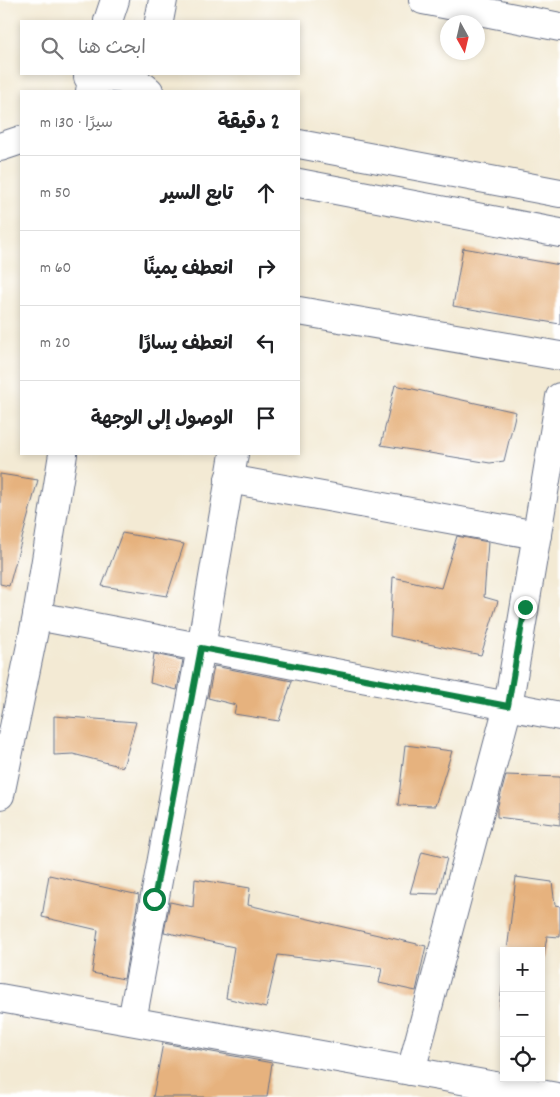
<!DOCTYPE html>
<html lang="ar">
<head>
<meta charset="utf-8">
<style>
	:root { --surface:#fff; --page:#f6f6f6; --text:#202124; --muted:#757577; --line:#e0e0e0 }
	body { margin:0; font-family:Dekko,"Playpen Sans Arabic",sans-serif; background:var(--page); color:var(--text); direction:rtl }
	.controls { position:absolute; right:15px; bottom:15px; display:grid; overflow:hidden; border-radius:0px; box-shadow:0 2px 8px #0003 }
	.controls button { width:45px; height:45px; display:grid; place-items:center; padding:0; border:0; border-bottom:1px solid var(--line); background:var(--surface); color:var(--text); font:25px sans-serif }
	.compass { position:absolute; left:440px; top:15px; width:45px; height:45px; border-radius:50%; background:var(--surface); box-shadow:0 2px 8px #0003; rotate:172deg }
	.stop { position:absolute; width:15px; height:15px; margin:-11px; border:4px solid #0b8043; border-radius:50%; background:#fff }
	.stop.end { background:#0b8043; border-color:#fff; box-shadow:0 1px 5px #0008 }
	.list { margin:0; padding:0; list-style:none }
	h2 { display:flex; justify-content:space-between; align-items:center; height:65px; margin:0; padding:0 20px; font-size:21px }
	h2 small { font-size:16px; font-weight:400; color:var(--muted) }
	.list li { display:grid; grid-template-columns:32px 1fr auto; gap:15px; align-items:center; box-sizing:border-box; height:75px; padding:0 20px; border-top:1px solid var(--line) }
	.list b { display:block; font-size:19px; white-space:nowrap }
	.list em { font-size:16px; font-style:normal; color:var(--muted) }
	.icon { flex:none; width:28px; height:28px; fill:none; stroke:currentColor; stroke-width:2; stroke-linecap:round; stroke-linejoin:round }
	.map { position:relative; flex:none; width:560px; height:1097px; overflow:hidden; direction:ltr }
	.search { position:absolute; background:var(--surface); box-shadow:0 2px 8px #0003; left:20px; top:20px; width:280px; height:55px; display:flex; align-items:center; gap:12px; box-sizing:border-box; padding:0 18px; border-radius:0px; color:var(--muted); font-size:19px }
	.panel { position:absolute; background:var(--surface); box-shadow:0 2px 8px #0003; left:20px; top:90px; width:280px; height:365px; border-radius:0px; direction:rtl }
	.map>svg:first-child { display:block }
	.building { fill:#e6b27e }
	.lines { fill:none; stroke-linecap:round; stroke-linejoin:round }
	.street-casing { stroke:#677087; stroke-width:30 }
	.street { stroke:#fff; stroke-width:28 }
	.route { stroke:#0b8043; stroke-width:6 }
</style>
</head>
<body>
<div class="map">
<svg width="560" height="1097" viewBox="0 0 560 1097">
	<rect width="100%" height="100%" fill="#fff"/>
	<filter id="ink" filterUnits="userSpaceOnUse"><feTurbulence type="fractalNoise" baseFrequency=".02" numOctaves="2"/><feDisplacementMap in="SourceGraphic" scale="10" xChannelSelector="R" yChannelSelector="G"/><feConvolveMatrix kernelMatrix="1 2 1 2 8 2 1 2 1" color-interpolation-filters="sRGB"/></filter>
	<filter id="wash" filterUnits="userSpaceOnUse"><feTurbulence type="fractalNoise" baseFrequency=".0096" numOctaves="4" result="noise"/><feDisplacementMap in="SourceGraphic" scale="20" xChannelSelector="R" yChannelSelector="G"/><feGaussianBlur stdDeviation="1.12" result="paint"/><feColorMatrix in="noise" values="0 0 0 0 0 0 0 0 0 0 0 0 0 0 0 0 0 1.4 0 .05"/><feComposite in="paint" operator="in"/></filter>
	<g filter="url(#wash)">
		<rect width="100%" height="100%" fill="#f3ead4"/>
		<g id="blocks">
			<!-- building -->
			<g class="building">
				<path d="M463,248L560,265V324L453,306Z"/>
				<path d="M395,385L516,412L504,461L490,463L381,445Z"/>
				<path d="M0,474L38,480L9,586L0,584Z"/>
				<path d="M122,533L184,544L167,596L102,586Z"/>
				<path d="M457,536L488,542L484,597L498,601L481,655L390,636L393,577L441,588Z"/>
				<path d="M154,654L183,660L177,690L150,683Z"/>
				<path d="M214,666L292,681L279,721L234,714L236,705L208,698Z"/>
				<path d="M54,716L136,722L123,767L73,754L54,755Z"/>
				<path d="M405,745L452,751L435,806L398,805Z"/>
				<path d="M506,775L560,777V825L497,817V809Z"/>
				<path d="M422,852L447,858L438,894L410,893Z"/>
				<path d="M49,875L139,895L124,979L92,973L98,930L42,917Z"/>
				<path d="M516,877L552,882L555,905L560,906V937L547,936L541,974V951H507Z"/>
				<path d="M195,879L250,888L248,905L426,946L416,991L379,983L382,968L278,955L266,1008L226,998L234,947L164,932L170,902L193,907Z"/>
				<path d="M504,974V1009H499Z"/>
				<path d="M163,1043L272,1063L267,1097H153Z"/>
			</g>
		</g>
	</g>
	<g filter="url(#ink)">
		<use href="#blocks" fill-opacity="0" stroke="#677087" stroke-width="1"/>
		<g class="lines">
			<defs>
				<g id="street">
					<path d="M423,0L560,27"/>
					<path d="M108,21L115,0"/>
					<path d="M159,21L163,0"/>
					<path d="M90,91L94,87L88,77C109,78 133,76 149,91"/>
					<path d="M299,144L560,193"/>
					<path d="M0,147L21,140"/>
					<path d="M299,183L560,233"/>
					<path d="M299,311L560,356"/>
					<path d="M229,479L537,535"/>
					<path d="M37,616L560,716"/>
					<path d="M0,795L37,616L63,454"/>
					<path d="M0,998L557,1097"/>
					<path d="M132,1021L201,648L234,454"/>
					<path d="M411,1071L508,706L560,397"/>
				</g>
			</defs>
			<!-- street casing -->
			<use href="#street" class="street-casing"/>
			<!-- street -->
			<use href="#street" class="street"/>
		</g>
	</g>
	<g class="lines" filter="url(#ink)">
		<!-- route -->
		<path class="route" d="M154,899L201,648L508,706L525,607"/>
	</g>
</svg>
<div class="controls">
<button>+</button>
<button>−</button>
<button><svg class="icon" aria-label="locate" viewBox="0 0 24 24"><circle cx="12" cy="12" r="6"/><path d="M12 2v4M12 18v4M2 12h4M18 12h4"/></svg></button>
</div>
<svg class="compass" viewBox="-18 -18 36 36"><path d="M0-13l5 13h-10z" fill="#e53935"/><path d="M0 13l5-13h-10z" fill="#757577"/></svg>
<div class="stop" style="left:154px;top:899px"></div>
<div class="stop end" style="left:525px;top:607px"></div>
<div class="search"><svg class="icon" aria-label="search" viewBox="0 0 24 24"><circle cx="10" cy="10" r="6"/><path d="M15 15l6 6"/></svg>ابحث هنا</div>
<section class="panel">
<h2>2 دقيقة<small>سيرًا · 130 m</small></h2>
<ul class="list">
<li><svg class="icon" aria-label="ahead" viewBox="0 0 24 24"><path d="M12 20V5M6 11l6-6 6 6"/></svg><div><b>تابع السير</b></div><em>50 m</em></li>
<li><svg class="icon" aria-label="right" viewBox="0 0 24 24"><path d="M7 20v-9h11M14 6l5 5-5 5"/></svg><div><b>انعطف يمينًا</b></div><em>60 m</em></li>
<li><svg class="icon" aria-label="left" viewBox="0 0 24 24"><path d="M17 20v-9H6M10 6l-5 5 5 5"/></svg><div><b>انعطف يسارًا</b></div><em>20 m</em></li>
<li><svg class="icon" aria-label="arrive" viewBox="0 0 24 24"><path d="M6 21V4h12l-3 4 3 4H6"/></svg><div><b>الوصول إلى الوجهة</b></div></li>
</ul>
</section>
</div>
</body>
</html>
